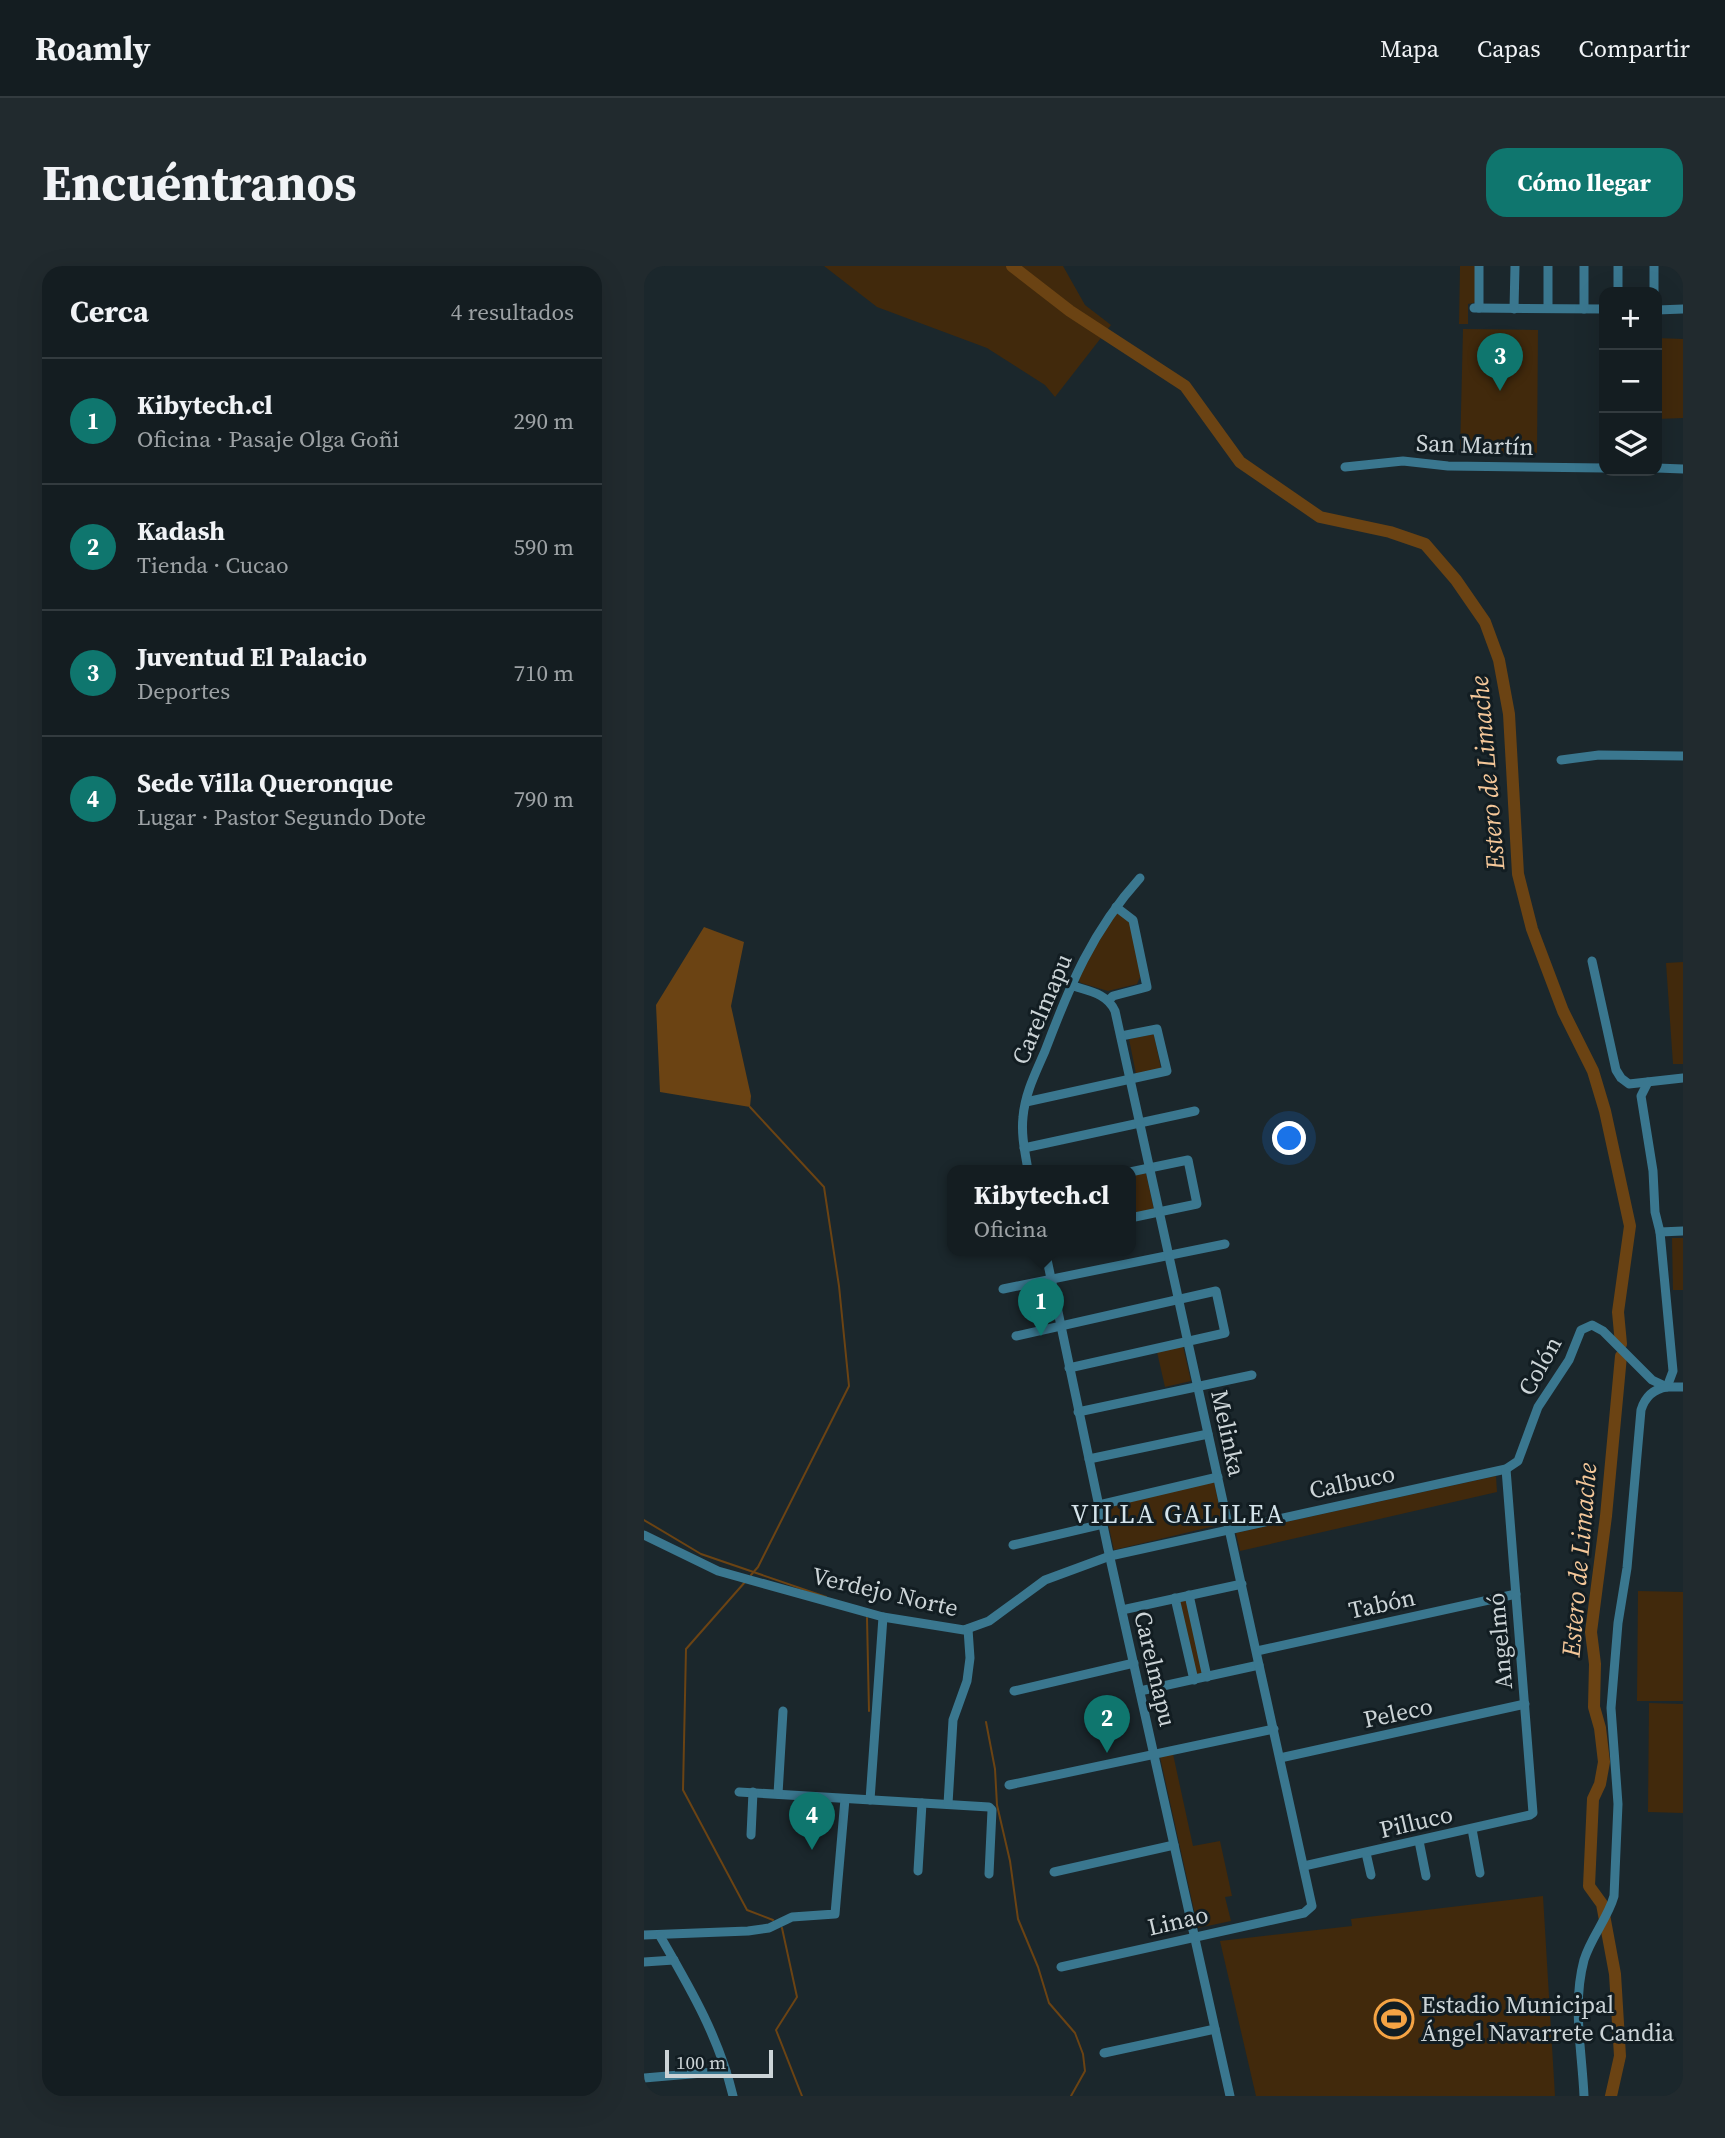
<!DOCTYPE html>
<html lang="es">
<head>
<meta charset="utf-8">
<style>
	:root { --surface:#141d21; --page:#212a2e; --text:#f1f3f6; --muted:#9da2a5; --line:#333b3f; --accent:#0f766e }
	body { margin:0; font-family:"Source Serif 4",serif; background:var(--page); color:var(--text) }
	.controls { position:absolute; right:21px; top:21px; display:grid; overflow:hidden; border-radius:14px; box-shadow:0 7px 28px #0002 }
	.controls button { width:63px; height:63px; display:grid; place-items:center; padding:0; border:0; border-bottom:2px solid var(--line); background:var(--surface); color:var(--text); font:35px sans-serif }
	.scale { position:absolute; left:21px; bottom:18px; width:108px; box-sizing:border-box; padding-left:7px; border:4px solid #ccd4d7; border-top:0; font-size:19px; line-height:24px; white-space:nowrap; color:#ccd4d7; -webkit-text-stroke:5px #121d22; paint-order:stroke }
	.you { position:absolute; left:646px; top:873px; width:24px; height:24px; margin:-18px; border:5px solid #fff; border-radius:50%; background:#1a73e8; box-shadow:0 0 0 10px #1a73e833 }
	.badge { display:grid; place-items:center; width:46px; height:46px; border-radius:50%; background:var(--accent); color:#fff; font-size:23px; font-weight:700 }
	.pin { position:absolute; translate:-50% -58px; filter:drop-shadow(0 2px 4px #0008) }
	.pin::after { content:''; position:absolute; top:37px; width:24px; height:21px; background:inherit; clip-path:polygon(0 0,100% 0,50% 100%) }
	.popup { position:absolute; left:303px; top:899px; width:189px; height:91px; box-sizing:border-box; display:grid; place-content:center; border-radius:14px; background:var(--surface); filter:drop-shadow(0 2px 5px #0005); font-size:23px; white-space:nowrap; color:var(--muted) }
	.popup b { font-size:26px; color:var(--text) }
	.popup::after { content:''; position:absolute; left:50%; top:100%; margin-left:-14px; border:14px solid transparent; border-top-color:var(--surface) }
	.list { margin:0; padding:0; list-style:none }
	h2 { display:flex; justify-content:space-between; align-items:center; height:91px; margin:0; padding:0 28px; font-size:30px }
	h2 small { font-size:23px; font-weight:400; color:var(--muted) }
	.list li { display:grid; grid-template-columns:46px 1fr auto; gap:21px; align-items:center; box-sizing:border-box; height:126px; padding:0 28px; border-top:2px solid var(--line) }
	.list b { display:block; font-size:26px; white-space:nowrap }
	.list p { margin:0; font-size:23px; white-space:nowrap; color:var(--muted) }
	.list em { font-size:23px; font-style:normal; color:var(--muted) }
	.icon { flex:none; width:38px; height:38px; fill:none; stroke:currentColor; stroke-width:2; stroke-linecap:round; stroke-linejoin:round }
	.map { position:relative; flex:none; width:1039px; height:1830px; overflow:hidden; border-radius:21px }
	header { display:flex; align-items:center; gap:42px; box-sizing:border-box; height:98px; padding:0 35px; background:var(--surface); border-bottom:2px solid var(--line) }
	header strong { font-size:33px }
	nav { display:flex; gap:38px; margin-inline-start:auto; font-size:24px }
	.intro { display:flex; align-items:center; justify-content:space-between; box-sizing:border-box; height:168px; padding:0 42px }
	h1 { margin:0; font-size:49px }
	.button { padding:18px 32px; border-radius:21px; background:var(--accent); color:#fff; font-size:24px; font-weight:700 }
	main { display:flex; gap:42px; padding:0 42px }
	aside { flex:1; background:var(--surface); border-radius:21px; box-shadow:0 7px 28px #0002 }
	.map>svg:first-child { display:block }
	.green { fill:#41290c }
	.water { fill:#6b4313 }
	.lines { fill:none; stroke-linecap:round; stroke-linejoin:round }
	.stream { stroke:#6b4313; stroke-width:2 }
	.river { stroke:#6b4313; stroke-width:12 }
	.minor { stroke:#3a778f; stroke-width:9 }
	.labels { text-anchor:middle; stroke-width:6; stroke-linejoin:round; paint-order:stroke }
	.street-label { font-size:24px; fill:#ccd4d7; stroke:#121d22 }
	.poi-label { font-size:24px; fill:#ccd4d7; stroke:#121d22; text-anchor:start }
	.water-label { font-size:26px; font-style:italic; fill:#f4c799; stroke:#121d22 }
	.neighbourhood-label { font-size:26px; letter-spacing:2px; fill:#d5e4eb; stroke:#121d22 }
</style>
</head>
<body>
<header>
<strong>Roamly</strong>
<nav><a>Mapa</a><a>Capas</a><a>Compartir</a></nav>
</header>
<div class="intro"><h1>Encuéntranos</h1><a class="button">Cómo llegar</a></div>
<main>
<aside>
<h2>Cerca<small>4 resultados</small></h2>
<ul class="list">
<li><span class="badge">1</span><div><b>Kibytech.cl</b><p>Oficina · Pasaje Olga Goñi</p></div><em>290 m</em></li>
<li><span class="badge">2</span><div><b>Kadash</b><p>Tienda · Cucao</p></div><em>590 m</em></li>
<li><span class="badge">3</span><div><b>Juventud El Palacio</b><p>Deportes</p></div><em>710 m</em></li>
<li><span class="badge">4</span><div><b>Sede Villa Queronque</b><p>Lugar · Pastor Segundo Dote</p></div><em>790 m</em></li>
</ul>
</aside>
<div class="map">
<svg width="1039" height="1830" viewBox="0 0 1039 1830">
	<rect width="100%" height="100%" fill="#1b272c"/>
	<!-- green -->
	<g class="green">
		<path d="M180,0H419L441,39L467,59L411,131L401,119L343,82L233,41Z"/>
		<path d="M816,0H834V36L824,38V58H815Z"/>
		<path d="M819,63L894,64L893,187H816Z"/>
		<path d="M1013,72L1039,73V152L1013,153Z"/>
		<path d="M473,644L486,654L497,709L493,718L464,725L437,717L434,714L446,685Z"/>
		<path d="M1039,696V798H1029L1022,697Z"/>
		<path d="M510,768L517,803L492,808L485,773Z"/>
		<path d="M502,907L510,944L486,949V910Z"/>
		<path d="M1028,972H1039V1024H1029Z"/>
		<path d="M539,1080L547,1115L521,1121L513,1086Z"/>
		<path d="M852,1210L853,1226L596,1285L592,1267Z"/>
		<path d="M570,1215L579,1258L470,1284L460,1239Z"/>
		<path d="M994,1325L1039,1326V1435H993Z"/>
		<path d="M544,1333L560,1407L551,1410L534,1335Z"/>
		<path d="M1005,1437L1039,1438V1547L1004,1546Z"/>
		<path d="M529,1488L549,1580L576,1575L588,1630L581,1631L587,1655L554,1662L516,1491Z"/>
		<path d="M899,1630L911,1830H612L576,1675L708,1660L707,1653Z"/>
	</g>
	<!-- water -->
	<path class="water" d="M60,661L100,676L87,740L107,830L106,841L16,826L12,739Z"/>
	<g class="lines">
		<!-- stream -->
		<g class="stream">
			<path d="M106,841L180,921L195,1020L205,1120L114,1301L107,1309"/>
			<path d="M0,1254L57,1288L182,1331"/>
			<path d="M101,1316L42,1383L39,1524L103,1644L129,1654"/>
			<path d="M223,1352L225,1445"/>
			<path d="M342,1456L351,1503L353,1539L366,1595L374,1653L394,1701L405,1737L431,1767L439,1788L441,1805L427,1830"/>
			<path d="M138,1662L153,1731L132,1764L158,1830"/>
		</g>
		<!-- river -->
		<g class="river">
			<path d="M368,0L426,45L541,120L596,196L676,251L746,266L781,278L812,314L841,356L855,394L865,448L874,608L888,663L919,745L949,805L961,845L986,960L974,1046L977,1078"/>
			<path d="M967,1830L976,1790L971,1708L958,1638L945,1620L949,1533L956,1518L960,1496L956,1462L950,1441L951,1398L947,1366L962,1250L977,1090"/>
		</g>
		<!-- minor -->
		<g class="minor">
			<path d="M904,0V42"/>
			<path d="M1010,0V26"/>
			<path d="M974,26V0"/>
			<path d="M830,42L960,43"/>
			<path d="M835,42V0"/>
			<path d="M870,43L871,0"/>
			<path d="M940,43V0"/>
			<path d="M1013,44L1039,43"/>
			<path d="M701,201L759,195L804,200L960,202"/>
			<path d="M1013,202L1039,203"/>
			<path d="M917,494L955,489L1039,490"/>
			<path d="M948,695L972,804L977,812L985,818L1039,812"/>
			<path d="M465,734L469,730L503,721L489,654L472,641"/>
			<path d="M382,836L523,805L513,763L477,770"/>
			<path d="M380,882L551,845"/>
			<path d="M384,904C381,886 377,869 379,851C381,827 392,806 401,785C426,719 448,665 496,612"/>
			<path d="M486,906L544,894L553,938L486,952"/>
			<path d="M1016,966L1039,965"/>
			<path d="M401,984L464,1283L586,1830"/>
			<path d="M359,1023L581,978"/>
			<path d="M372,1070L572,1025L581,1067L425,1102"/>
			<path d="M434,1146L608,1109"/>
			<path d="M445,1193L564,1168"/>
			<path d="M455,1239L574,1211"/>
			<path d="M0,1269L74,1305L239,1351L320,1364L345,1355L401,1314L466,1290L862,1203L874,1195L894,1141L925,1094L937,1064L948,1059L959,1065L1008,1114L1023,1121H1039"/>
			<path d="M369,1279L459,1258"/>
			<path d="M545,1329L563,1411"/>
			<path d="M531,1332L550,1414"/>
			<path d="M478,1344L598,1318"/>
			<path d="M613,1385L872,1328"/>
			<path d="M370,1425L490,1397"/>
			<path d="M496,1425L615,1399"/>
			<path d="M636,1492L881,1438"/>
			<path d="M365,1519L630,1463"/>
			<path d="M95,1526L345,1541L348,1544L345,1608"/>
			<path d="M134,1528L139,1445"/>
			<path d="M226,1534L239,1351"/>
			<path d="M304,1538L309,1454L323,1415L326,1392L324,1363"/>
			<path d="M828,1563L836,1607"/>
			<path d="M107,1569L109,1526"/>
			<path d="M775,1575L782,1610"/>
			<path d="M722,1587L727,1609"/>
			<path d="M660,1600L886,1549L889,1547L862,1203"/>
			<path d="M274,1605L278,1537"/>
			<path d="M410,1606L530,1579"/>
			<path d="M0,1669L104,1665L125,1662L148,1651L191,1648L201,1533"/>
			<path d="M16,1670C46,1722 75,1771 89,1830"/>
			<path d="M0,1696L30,1694"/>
			<path d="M417,1701L660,1647L668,1640L471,745C463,727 444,725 426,719"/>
			<path d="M460,1787L571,1763"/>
			<path d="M0,1812L82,1805"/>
			<path d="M940,1830C938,1784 928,1739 940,1694C947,1671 964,1652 970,1630L974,1538L967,1442L974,1357L983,1302L997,1144C1001,1131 1009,1123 1023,1121L1029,1105L1016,966L1011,946L1009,905L997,830L1004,816"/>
		</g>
	</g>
	<!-- icons -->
	<defs>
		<symbol id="stadium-ring" viewBox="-11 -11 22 22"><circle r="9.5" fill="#121d22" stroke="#f4a344" stroke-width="1.5"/><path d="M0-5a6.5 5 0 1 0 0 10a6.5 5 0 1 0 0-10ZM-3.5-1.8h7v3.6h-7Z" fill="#f4a344"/></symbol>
	</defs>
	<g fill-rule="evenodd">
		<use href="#stadium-ring" x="728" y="1731" width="44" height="44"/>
	</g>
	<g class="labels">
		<!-- street labels -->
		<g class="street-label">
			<text transform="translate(831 179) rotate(2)" y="8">San Martín</text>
			<text transform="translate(398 743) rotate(-67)" y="8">Carelmapu</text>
			<text transform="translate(896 1100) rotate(-61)" y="8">Colón</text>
			<text transform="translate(584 1167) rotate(78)" y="8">Melinka</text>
			<text transform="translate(708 1216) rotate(-12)" y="8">Calbuco</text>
			<text transform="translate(241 1326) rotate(13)" y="8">Verdejo Norte</text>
			<text transform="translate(738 1338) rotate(-12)" y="8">Tabón</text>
			<text transform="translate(856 1375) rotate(-95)" y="8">Angelmó</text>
			<text transform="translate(511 1403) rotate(77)" y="8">Carelmapu</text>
			<text transform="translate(754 1447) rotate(-12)" y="8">Peleco</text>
			<text transform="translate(772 1556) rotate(-13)" y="8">Pilluco</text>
			<text transform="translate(534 1655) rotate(-13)" y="8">Linao</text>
		</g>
		<!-- poi labels -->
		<g class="poi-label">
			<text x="777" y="1747">Estadio Municipal<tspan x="777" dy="28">Ángel Navarrete Candia</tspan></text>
		</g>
		<!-- water labels -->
		<g class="water-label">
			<text transform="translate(843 507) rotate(-95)" y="9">Estero de Limache</text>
			<text transform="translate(935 1294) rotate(-85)" y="9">Estero de Limache</text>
		</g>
		<!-- neighbourhood labels -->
		<g class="neighbourhood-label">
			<text x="534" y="1257">VILLA GALILEA</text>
		</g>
	</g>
</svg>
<div class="controls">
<button>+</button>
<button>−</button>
<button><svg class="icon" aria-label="layers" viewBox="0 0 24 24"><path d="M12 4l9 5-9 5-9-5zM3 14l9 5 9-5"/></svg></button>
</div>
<div class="scale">100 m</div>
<div class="you"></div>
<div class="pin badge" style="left:397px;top:1070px">1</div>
<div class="popup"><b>Kibytech.cl</b>Oficina</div>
<div class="pin badge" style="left:463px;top:1487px">2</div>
<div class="pin badge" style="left:856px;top:125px">3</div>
<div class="pin badge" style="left:168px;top:1584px">4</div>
</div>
</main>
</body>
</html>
